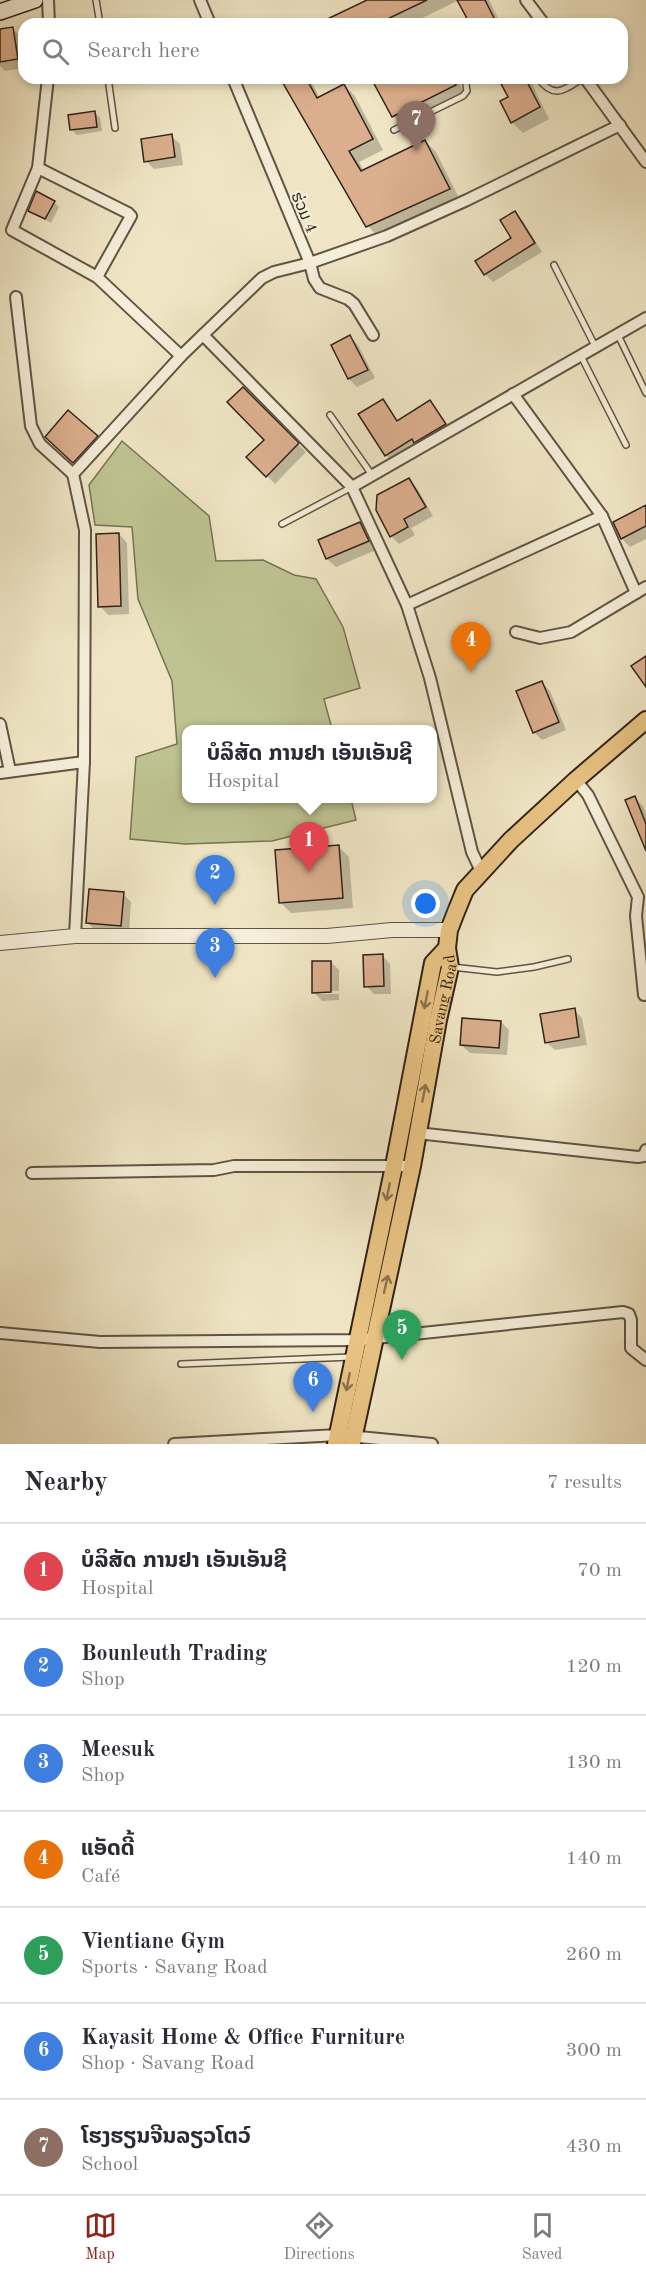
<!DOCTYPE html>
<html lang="en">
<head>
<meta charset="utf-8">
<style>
	:root { --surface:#fff; --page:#f2f2f3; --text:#2b2b33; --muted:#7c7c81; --line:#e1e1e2; --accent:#8f2418 }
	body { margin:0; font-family:"Old Standard TT","Noto Sans Lao",serif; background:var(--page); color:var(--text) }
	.you { position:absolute; left:426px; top:904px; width:21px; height:21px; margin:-15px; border:4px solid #fff; border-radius:50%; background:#1a73e8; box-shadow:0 0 0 9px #1a73e833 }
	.badge { display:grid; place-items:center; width:39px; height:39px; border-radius:50%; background:var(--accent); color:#fff; font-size:20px; font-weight:700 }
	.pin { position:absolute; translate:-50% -50px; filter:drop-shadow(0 2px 3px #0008) }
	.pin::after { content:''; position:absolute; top:32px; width:21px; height:18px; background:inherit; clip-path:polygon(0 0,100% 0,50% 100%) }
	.popup { position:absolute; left:182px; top:725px; width:255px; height:78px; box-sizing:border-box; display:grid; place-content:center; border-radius:12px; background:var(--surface); filter:drop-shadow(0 2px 4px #0005); font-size:20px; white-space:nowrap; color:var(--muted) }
	.popup b { font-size:22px; color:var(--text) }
	.popup::after { content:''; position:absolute; left:50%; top:100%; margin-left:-12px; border:12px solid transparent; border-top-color:var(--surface) }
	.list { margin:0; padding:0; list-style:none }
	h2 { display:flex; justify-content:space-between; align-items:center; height:78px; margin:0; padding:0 24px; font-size:26px }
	h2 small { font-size:20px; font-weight:400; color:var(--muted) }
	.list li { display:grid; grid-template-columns:39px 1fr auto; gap:18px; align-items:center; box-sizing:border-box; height:96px; padding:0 24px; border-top:2px solid var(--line) }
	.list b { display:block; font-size:22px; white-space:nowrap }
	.list p { margin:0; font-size:20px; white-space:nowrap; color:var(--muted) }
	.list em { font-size:20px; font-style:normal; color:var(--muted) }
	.icon { flex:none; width:33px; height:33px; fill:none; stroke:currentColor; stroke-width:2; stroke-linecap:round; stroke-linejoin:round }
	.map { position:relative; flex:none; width:646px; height:1444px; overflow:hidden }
	.search { position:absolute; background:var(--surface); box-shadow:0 3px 9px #0003; left:18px; right:18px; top:18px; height:66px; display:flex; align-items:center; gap:15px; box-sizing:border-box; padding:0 21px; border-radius:18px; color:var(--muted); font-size:22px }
	.sheet { height:750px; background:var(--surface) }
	nav { display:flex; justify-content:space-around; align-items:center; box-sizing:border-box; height:84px; border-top:2px solid var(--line); background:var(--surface); font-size:16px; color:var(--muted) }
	nav a { display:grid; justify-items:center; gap:3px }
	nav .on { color:var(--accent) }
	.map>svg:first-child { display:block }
	.green { fill:#bec391; stroke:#777356; stroke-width:1.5 }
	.shadow { fill:#0003; fill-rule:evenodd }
	.building { fill:#dbae8d; stroke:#30231a; stroke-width:1.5 }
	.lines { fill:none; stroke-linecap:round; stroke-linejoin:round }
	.service-casing { stroke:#605444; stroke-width:8 }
	.minor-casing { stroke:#605444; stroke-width:14 }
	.tertiary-casing { stroke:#605444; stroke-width:16 }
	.secondary-casing { stroke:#30231a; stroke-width:18 }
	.primary-casing { stroke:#30231a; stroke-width:20 }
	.service { stroke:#f5eed9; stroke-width:5 }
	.minor { stroke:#f5eed9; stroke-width:10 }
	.tertiary { stroke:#f5eed9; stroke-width:14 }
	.secondary { stroke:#f5eed9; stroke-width:15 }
	.primary { stroke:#e8c282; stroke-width:16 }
	.oneway { stroke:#8c724e }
	.labels { text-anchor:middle; stroke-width:4.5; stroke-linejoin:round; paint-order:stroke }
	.street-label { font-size:16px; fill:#30231a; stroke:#f5eed9 }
</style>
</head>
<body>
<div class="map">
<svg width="646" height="1444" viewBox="0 0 646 1444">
	<rect width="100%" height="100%" fill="#efe5c4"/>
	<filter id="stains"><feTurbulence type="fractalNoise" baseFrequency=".00333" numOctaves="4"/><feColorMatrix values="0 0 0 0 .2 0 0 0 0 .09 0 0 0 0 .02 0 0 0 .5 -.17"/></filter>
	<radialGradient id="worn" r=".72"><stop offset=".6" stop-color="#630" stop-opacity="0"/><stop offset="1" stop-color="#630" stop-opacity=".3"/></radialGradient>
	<!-- green -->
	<path class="green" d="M122,441L209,516L216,561L263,560L294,575L316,579L343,627L360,688L324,699L332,729L186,730V798L351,799L356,820L272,841L185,844L130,839L136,757L177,744L172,681L138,599L132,527L95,525L89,485Z"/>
	<!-- shadow -->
	<g class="shadow">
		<path d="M370,0H489L501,24H472L459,0L410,24H321Z"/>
		<path d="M13,29L21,37L24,68L5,71L0,66V31Z"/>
		<path d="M281,78H309L320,98L344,85L355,96L383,150L359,162L364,171L425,141L436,152L460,200L378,237L368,226Z"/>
		<path d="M372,78H457L466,97L404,127L393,116Z"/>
		<path d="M500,78H529L549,119L523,133L512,122L510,97Z"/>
		<path d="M95,113L100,118L102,131L77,135L72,130Z"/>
		<path d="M171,136L180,144L183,165L154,169L146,161Z"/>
		<path d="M54,202L59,207L51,223L30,210Z"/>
		<path d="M515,213L523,221L542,252L493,282L485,274L513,239Z"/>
		<path d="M350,337L358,345L375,378L357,387L349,379L333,346Z"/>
		<path d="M243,390L306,452L275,484L248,457L266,440Z"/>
		<path d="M383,401L398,422L430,402L451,431L393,462L386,455Z"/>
		<path d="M47,437H97L105,445L82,470Z"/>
		<path d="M409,480L417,488L433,516L411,528L415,535L399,544L391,536Z"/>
		<path d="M646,507V539L630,547L622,539L615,523Z"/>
		<path d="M360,524L368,532L376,550L336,567L327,559L320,541Z"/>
		<path d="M119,534L127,543L129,614L108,615L100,606Z"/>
		<path d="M542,683L550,691L566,730L542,740L534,732Z"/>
		<path d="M635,798L643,806L646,814V849Z"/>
		<path d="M338,846L349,857L353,908L291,913L280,902Z"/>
		<path d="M123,894L131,902L129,933L96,931L87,922Z"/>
		<path d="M382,955L390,964L391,994H374L366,986Z"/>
		<path d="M331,962L339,970V1000L322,1001L314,992ZM320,991H339V994H320Z"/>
		<path d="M574,1010L582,1018L587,1045L555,1050L546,1042Z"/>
		<path d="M501,1022L509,1030L507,1055L470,1053L461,1045Z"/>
	</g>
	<!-- building -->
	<g class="building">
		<path d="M367,0H427L377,24H317Z"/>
		<path d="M457,0H485L497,24H470Z"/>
		<path d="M13,27L18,59L0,62V29Z"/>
		<path d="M280,78H306L317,98L344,84L373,139L349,151L361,171L425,140L450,189L366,227Z"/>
		<path d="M371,78H452L456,85L392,117Z"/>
		<path d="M498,78H525L540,107L511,123L500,101L508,97Z"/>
		<path d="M95,111L97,127L70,130L68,115Z"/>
		<path d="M172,134L175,157L144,162L141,139Z"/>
		<path d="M36,191L55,201L45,219L28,211Z"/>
		<path d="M515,211L535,243L484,275L475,261L511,238L500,220Z"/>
		<path d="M350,335L368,370L348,379L331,345Z"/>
		<path d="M243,387L299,443L266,477L246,457L264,440L227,402Z"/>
		<path d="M383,399L397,421L430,400L446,424L414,443L412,439L385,456L358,414Z"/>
		<path d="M68,410L98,436L73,463L45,437Z"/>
		<path d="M409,478L426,507L404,519L408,527L390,537L376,510L377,495Z"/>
		<path d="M646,505V526L621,539L613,522Z"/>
		<path d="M360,522L369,541L326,559L318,540Z"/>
		<path d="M119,533L121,606L98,607L96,534Z"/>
		<path d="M646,656V687L631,666Z"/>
		<path d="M542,681L559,722L533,733L516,691Z"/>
		<path d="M635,796L646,824V851L625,800Z"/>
		<path d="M339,845L343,898L279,903L275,850Z"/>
		<path d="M89,889L124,892L121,926L86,923Z"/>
		<path d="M383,954L384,986L364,987L363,955Z"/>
		<path d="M312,961H331V992L312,993Z"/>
		<path d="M575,1008L579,1037L545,1043L540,1014Z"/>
		<path d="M462,1018L501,1021L499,1048L460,1045Z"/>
	</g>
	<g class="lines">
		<defs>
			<g id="service">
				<path d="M96,0L100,24"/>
				<path d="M530,24L540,19"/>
				<path d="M108,78L115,128"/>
				<path d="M538,78C554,100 564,90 583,78"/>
				<path d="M394,130L463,96L467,91L465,78"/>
				<path d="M554,265L595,346"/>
				<path d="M618,335L646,393"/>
				<path d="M581,356L626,445"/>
				<path d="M330,415L372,475"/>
				<path d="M282,524L352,487"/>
				<path d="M452,967L497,972L534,967L568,959"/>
				<path d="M181,1364L351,1357"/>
			</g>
			<g id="minor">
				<path d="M48,0L49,24"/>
				<path d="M200,0L210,24"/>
				<path d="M526,0L544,24"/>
				<path d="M48,78L38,168L12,230L97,277L181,356"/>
				<path d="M233,78L310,263L314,279L320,288L348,299L354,304L373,335"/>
				<path d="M585,78L646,162"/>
				<path d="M38,168L128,213L131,216L97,277"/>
				<path d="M16,297L31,426L40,444L73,474"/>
				<path d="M203,335L352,487L407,605L430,678L472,852L481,871"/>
				<path d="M513,394L602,516L636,593"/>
				<path d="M352,487L646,318"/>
				<path d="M407,605L602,516"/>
				<path d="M516,632L540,638L571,632L646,587"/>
				<path d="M0,724L10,771"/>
				<path d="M0,773L84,762"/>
				<path d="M576,780L588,795L638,897L636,916L644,995"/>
				<path d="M75,936L84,762L85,530L73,474L181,356L262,278L274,272L310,263L387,236L467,200L620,125"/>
				<path d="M417,1133L638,1157L644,1156L646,1150"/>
				<path d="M32,1173L214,1170L234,1166H412"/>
				<path d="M0,1333L100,1342L356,1340L623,1312L629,1314L631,1320V1348L646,1360"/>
				<path d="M174,1444L338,1435L432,1444"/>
			</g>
			<path id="tertiary" d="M0,943L75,936H327L392,930H449"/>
			<path id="secondary" d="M0,12L35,0"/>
			<g id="primary">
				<path d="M336,1444L394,1166L433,963L447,948"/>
				<path id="s1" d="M352,1444L412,1166L438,1020L450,967L447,948L449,930L456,912L465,890L511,840L576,780L646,720"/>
			</g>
		</defs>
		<!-- service casing -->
		<use href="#service" class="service-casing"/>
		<!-- minor casing -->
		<use href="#minor" class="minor-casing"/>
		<!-- tertiary casing -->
		<use href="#tertiary" class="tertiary-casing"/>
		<!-- secondary casing -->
		<use href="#secondary" class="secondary-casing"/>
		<!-- primary casing -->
		<use href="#primary" class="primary-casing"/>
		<!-- service -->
		<use href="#service" class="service"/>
		<!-- minor -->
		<use href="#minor" class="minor"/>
		<!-- tertiary -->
		<use href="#tertiary" class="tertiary"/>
		<!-- secondary -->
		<use href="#secondary" class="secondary"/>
		<!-- primary -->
		<use href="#primary" class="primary"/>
	</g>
	<!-- one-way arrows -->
	<defs><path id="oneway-shaft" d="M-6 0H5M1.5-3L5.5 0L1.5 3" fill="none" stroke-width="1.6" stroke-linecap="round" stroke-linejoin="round" transform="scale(1.5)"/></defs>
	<g class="oneway">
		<use href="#oneway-shaft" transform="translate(426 1000) rotate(101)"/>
		<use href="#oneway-shaft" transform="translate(424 1093) rotate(-79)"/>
		<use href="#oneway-shaft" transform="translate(388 1192) rotate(102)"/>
		<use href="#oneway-shaft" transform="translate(386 1284) rotate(-77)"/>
		<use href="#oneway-shaft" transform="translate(348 1382) rotate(101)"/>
	</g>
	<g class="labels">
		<!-- street labels -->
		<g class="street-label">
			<text transform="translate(305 212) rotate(67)" y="6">ຮ່ວມ 4</text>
			<text dy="6" stroke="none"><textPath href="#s1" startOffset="454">Savang Road</textPath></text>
		</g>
	</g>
	<rect width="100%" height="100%" filter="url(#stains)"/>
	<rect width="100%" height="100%" fill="url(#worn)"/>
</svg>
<div class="you"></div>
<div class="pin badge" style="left:309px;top:872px;background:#e0444e">1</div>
<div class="popup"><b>ບໍລິສັດ ການຢາ ເອັນເອັນຊີ</b>Hospital</div>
<div class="pin badge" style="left:215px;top:905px;background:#3f7fe0">2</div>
<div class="pin badge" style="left:215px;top:978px;background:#3f7fe0">3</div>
<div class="pin badge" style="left:471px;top:672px;background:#e8710a">4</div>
<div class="pin badge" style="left:402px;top:1360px;background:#2e9e5b">5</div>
<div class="pin badge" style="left:313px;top:1412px;background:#3f7fe0">6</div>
<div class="pin badge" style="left:416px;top:151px;background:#8d6e63">7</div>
<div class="search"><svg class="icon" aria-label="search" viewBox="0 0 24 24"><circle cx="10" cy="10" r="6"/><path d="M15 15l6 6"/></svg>Search here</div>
</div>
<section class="sheet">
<h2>Nearby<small>7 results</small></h2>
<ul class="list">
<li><span class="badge" style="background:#e0444e">1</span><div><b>ບໍລິສັດ ການຢາ ເອັນເອັນຊີ</b><p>Hospital</p></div><em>70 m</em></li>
<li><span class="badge" style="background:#3f7fe0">2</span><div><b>Bounleuth Trading</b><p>Shop</p></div><em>120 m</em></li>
<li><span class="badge" style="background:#3f7fe0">3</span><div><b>Meesuk</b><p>Shop</p></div><em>130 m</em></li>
<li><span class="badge" style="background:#e8710a">4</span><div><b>ແອັດດີ້</b><p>Café</p></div><em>140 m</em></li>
<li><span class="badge" style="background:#2e9e5b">5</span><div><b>Vientiane Gym</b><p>Sports · Savang Road</p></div><em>260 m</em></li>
<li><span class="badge" style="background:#3f7fe0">6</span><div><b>Kayasit Home &amp; Office Furniture</b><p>Shop · Savang Road</p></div><em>300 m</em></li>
<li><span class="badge" style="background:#8d6e63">7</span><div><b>ໂຮງຮຽນຈີນລຽວໂຕວ໌</b><p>School</p></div><em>430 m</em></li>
</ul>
</section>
<nav>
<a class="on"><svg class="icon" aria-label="map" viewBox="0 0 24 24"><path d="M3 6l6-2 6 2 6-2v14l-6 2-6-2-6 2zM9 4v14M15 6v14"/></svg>Map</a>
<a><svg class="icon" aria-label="directions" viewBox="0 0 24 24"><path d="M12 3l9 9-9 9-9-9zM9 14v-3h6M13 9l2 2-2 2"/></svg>Directions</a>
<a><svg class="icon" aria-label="saved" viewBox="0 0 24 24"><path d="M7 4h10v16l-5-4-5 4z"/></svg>Saved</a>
</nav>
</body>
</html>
